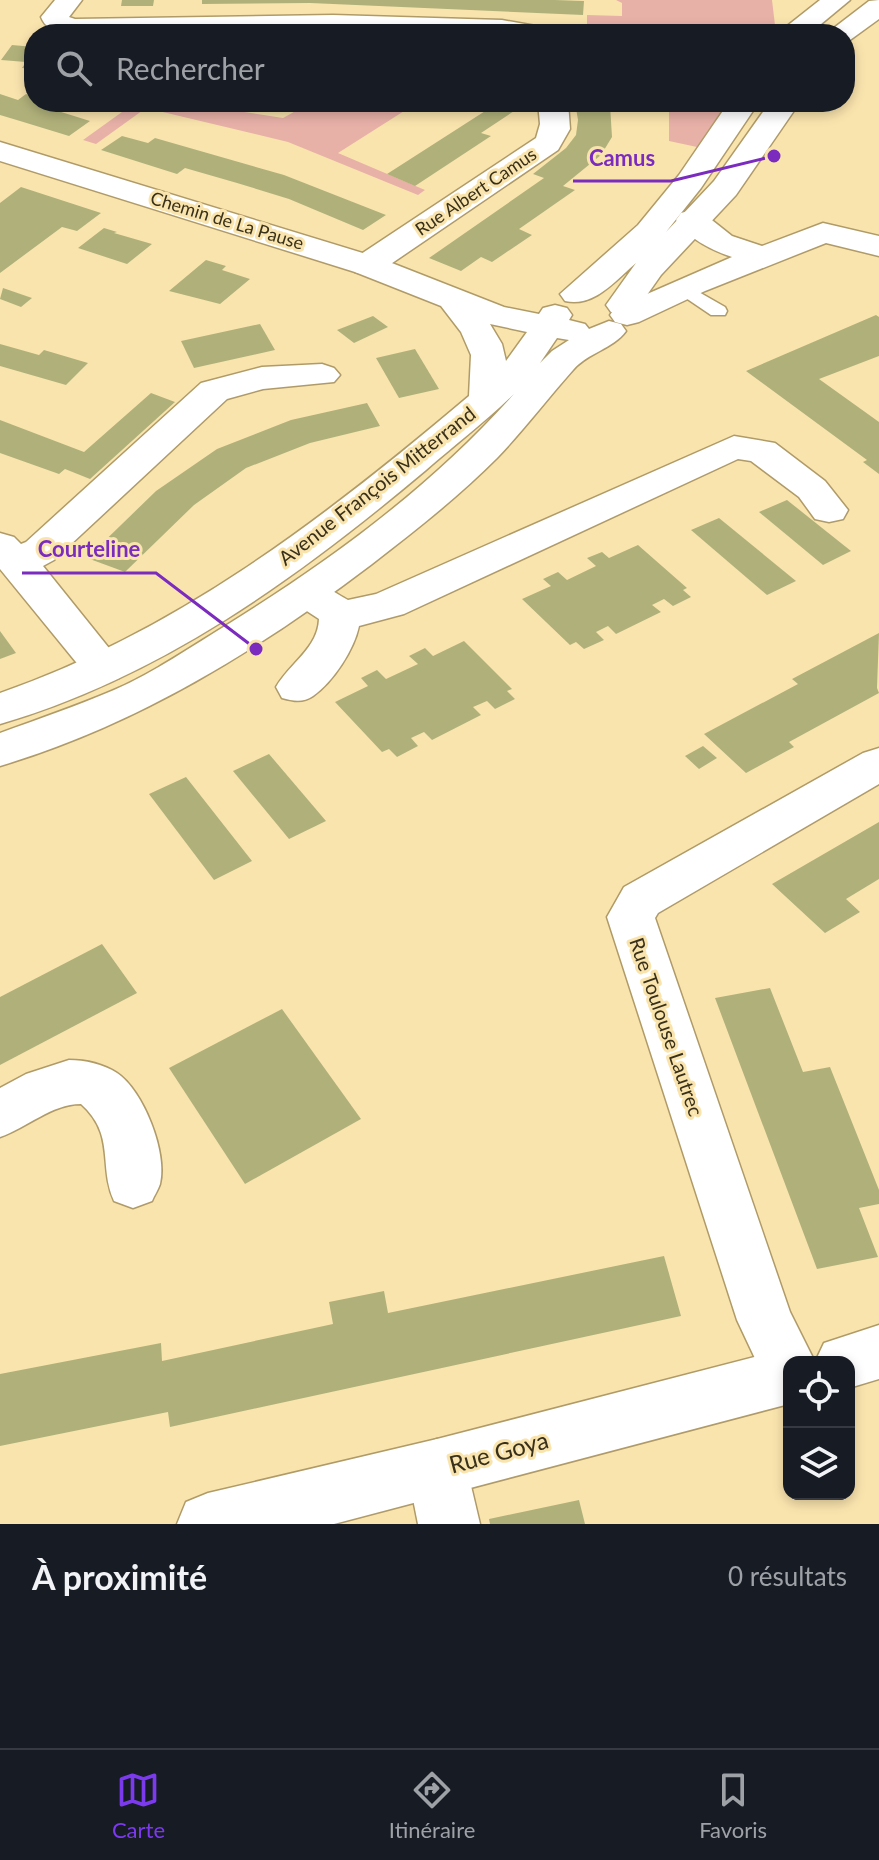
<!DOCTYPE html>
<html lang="fr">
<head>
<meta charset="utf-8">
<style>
	:root { --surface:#171b24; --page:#20242c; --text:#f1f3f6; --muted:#9ea1a6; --line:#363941; --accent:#7c3aed }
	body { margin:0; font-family:Lato,sans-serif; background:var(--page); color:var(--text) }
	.controls { position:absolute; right:24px; bottom:24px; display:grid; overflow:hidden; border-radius:16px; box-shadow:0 4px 12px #0003 }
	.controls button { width:72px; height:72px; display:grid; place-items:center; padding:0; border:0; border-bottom:2px solid var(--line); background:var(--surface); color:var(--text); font:40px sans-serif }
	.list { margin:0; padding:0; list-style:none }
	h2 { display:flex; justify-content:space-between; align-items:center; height:104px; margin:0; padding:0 32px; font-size:34px }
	h2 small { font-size:26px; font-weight:400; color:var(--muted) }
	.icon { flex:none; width:44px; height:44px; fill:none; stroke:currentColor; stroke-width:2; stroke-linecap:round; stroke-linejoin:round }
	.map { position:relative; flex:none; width:879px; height:1524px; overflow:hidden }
	.search { position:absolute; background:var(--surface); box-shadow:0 4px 12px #0003; left:24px; right:24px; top:24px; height:88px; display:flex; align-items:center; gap:20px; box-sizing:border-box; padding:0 28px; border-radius:32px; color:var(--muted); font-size:30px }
	.sheet { height:224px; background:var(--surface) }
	nav { display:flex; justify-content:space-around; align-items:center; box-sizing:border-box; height:112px; border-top:2px solid var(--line); background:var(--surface); font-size:22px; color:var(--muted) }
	nav a { display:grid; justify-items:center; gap:4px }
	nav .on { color:var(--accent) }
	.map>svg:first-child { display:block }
	.green { fill:#e8b1a8 }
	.building { fill:#b0b17a }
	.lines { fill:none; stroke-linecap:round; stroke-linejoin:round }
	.service-casing { stroke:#b09b68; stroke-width:3 }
	.minor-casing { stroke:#b09b68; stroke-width:3 }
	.tertiary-casing { stroke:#b09b68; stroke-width:3 }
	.service { fill:#fff; fill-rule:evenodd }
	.minor { fill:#fff; fill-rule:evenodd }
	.tertiary { fill:#fff; fill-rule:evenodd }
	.labels { text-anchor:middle; stroke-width:6; stroke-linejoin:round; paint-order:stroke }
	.far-street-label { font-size:18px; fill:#38301a; stroke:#fae4ae }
	.street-label { font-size:20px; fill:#38301a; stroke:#fae4ae }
	.near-street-label { font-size:24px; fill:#38301a; stroke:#fae4ae }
	.leader { fill:none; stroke:#7b2cbf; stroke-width:3 }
	.callout-dot { fill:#7b2cbf; stroke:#fae4ae; stroke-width:3 }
	.callout-label { font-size:22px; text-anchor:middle; font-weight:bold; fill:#7b2cbf; stroke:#fae4ae; stroke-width:6; stroke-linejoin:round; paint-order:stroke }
</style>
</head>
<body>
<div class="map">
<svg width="879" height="1524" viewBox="0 0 879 1524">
	<rect width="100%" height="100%" fill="#fae4ae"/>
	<!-- green -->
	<g class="green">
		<path d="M616,0H772L775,25L771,34H668L667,30L587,31V15L622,16V3Z"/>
		<path d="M91,102H179L283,118L312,102H401L412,106L338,153L425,190L418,195L288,142L146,108L96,144L83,140L122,112Z"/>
		<path d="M669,102H728L697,147L669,141Z"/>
	</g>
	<!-- building -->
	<g class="building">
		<path d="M122,0H154L153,6H121Z"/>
		<path d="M202,0H555L584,1L583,15L310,3L202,4Z"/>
		<path d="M12,45L34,47V69L22,68L26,62L1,60Z"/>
		<path d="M0,94L18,100L26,94L34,97V102H48L42,106L90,121L69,136L20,121L0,115Z"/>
		<path d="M486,102H510L520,107L481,133L491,136L415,186L387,174L493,106Z"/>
		<path d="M575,102H626V105H610L612,137L601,155L563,186L575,190L519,229L532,235L492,262L481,257L461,271L429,258L544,178L533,174L566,148L576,135L578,120Z"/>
		<path d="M122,136L148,143L155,138L284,175L386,215L363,230L289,199L237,183L185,168L177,174L101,150Z"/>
		<path d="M21,187L101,213L77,231L62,227L0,273V203Z"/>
		<path d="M104,228L117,232L114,233L152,244L127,264L78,248Z"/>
		<path d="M206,260L226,266L222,270L250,279L220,304L169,291Z"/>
		<path d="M3,288L32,298L21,307L0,299Z"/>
		<path d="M876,315L879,317V356L819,379L879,422V474L863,462L867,460L746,371Z"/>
		<path d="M373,316L388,327L354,343L337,330Z"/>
		<path d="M260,324L275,350L194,368L181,341Z"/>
		<path d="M0,344L39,355L44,350L88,363L66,385L0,366Z"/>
		<path d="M415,349L439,389L399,398L376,358Z"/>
		<path d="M151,393L175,402L90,479L65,469L59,474L0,453V420L84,452Z"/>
		<path d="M367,403L380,426L310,443L246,468L194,505L125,572L87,558L156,491L217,449L291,420Z"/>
		<path d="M787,500L851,551L823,565L759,512Z"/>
		<path d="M719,518L796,581L767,595L691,530Z"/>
		<path d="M638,545L687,588L683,590L691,597L673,606L664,599L652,605L661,612L616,634L608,626L596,632L604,640L584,649L576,642L570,645L522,599L551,586L543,579L558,572L567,580L596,566L587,558L602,552L609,558Z"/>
		<path d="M0,631L16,653L0,659Z"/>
		<path d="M879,633L877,688L879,693L789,742L794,747L746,773L704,734L798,684L792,679Z"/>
		<path d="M464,641L512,689L507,691L515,699L495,709L487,701L473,707L481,715L432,740L424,732L411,738L418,746L397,757L389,749L382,752L335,702L368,686L361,678L377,670L386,679L418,664L409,656L425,648L433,656Z"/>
		<path d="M703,746L717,758L699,769L685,756Z"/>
		<path d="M269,754L326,821L289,839L233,771Z"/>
		<path d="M186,777L252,861L214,880L149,794Z"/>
		<path d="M879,822V879L846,899L860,912L825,933L772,884Z"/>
		<path d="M102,944L137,993L0,1065V997Z"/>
		<path d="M770,988L803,1072L830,1067L879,1190V1204L859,1208L878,1257L817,1269L715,998Z"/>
		<path d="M282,1009L361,1119L245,1184L169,1068Z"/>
		<path d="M664,1256L681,1316L170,1427L168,1412L0,1446V1374L161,1343L162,1361L333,1324L329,1302L384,1291L388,1313Z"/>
		<path d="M579,1500L585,1524H490L489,1519Z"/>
	</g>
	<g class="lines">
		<defs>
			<path id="service" d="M683,283L725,307L727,311L725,315H711L677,292L674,288L677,284Z"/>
			<g id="minor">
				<path d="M55,0H82L69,17L75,19L333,15L502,20L547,28L551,34L333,31L69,34C57,31 46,30 41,17Z"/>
				<path d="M538,102H568L570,129L558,150L379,272L367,275L355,272L351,265L355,258L536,138L540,124Z"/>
				<path d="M692,210L703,213L732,236L762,246L823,223L879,236V256L826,243L705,291L639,322L627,325L615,322L610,315L615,308L732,257C711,250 689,239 676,220L681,213Z"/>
				<path d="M322,364L334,368L340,375L334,382L263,389L227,399L54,560L43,566L125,668L119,678L104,683L89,678L0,569V533L14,537L21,544L26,542L201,383L262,367Z"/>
				<path d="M734,436L775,443L825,481L848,510L843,519L829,522L815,519L799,497L751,461L738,459L404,614L359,626C354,650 333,682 313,696C303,703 293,701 282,698L276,687C290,663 318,648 319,619L293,602L287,593L293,584C316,577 328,589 348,600L376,594Z"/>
				<path d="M879,748V784L658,913L655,918L790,1312L815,1362H789V1396L769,1388L737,1320L607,917L624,887L863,753Z"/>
				<path d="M69,1060C85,1060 103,1064 117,1073C143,1090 168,1153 160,1184C158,1190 154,1196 152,1201L133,1208L114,1201C98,1166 116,1135 81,1104C51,1104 27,1128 0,1137V1088L26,1074Z"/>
				<path d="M437,1439L458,1448L467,1469L480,1524H418L407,1469L416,1448Z"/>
			</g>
			<g id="tertiary">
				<path d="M820,0H850L809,34H777Z"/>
				<path d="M879,0V19L850,40L845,41V34H826L869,1Z"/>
				<path d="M729,102H759L701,188L666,232L714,181L770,102H800L736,195L661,275L635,312L623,315L611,312L606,305L636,263C616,280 594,308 565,301L560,294L638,225L679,175Z"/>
				<path d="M0,142L379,258L504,307L539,314L543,308L555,305L567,308L572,315L569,320L585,324L589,329L609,321L621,324L626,331C613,349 587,353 573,370C547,399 524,430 497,458C458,497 416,530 372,564C259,650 137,725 0,766V733C38,719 77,706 114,690C155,672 192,646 230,623C334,558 432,486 514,394C486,421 455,445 426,470C299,577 161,677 0,724V693C178,631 326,517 469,396L471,355L461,332L441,306L355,272L0,161ZM490,324L527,332L506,361L502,344ZM557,338L569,340L552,351L540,363Z"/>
				<path d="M879,1325V1379L849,1388V1362H815L824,1343Z"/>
				<path d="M789,1348L809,1356L812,1362H789V1404L334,1524H177L186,1502L208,1493L437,1439Z"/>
			</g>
		</defs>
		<!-- service casing -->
		<use href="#service" class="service-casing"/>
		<!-- minor casing -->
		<use href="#minor" class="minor-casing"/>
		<!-- tertiary casing -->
		<use href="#tertiary" class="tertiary-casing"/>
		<!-- service -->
		<use href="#service" class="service"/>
		<!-- minor -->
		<use href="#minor" class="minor"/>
		<!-- tertiary -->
		<use href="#tertiary" class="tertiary"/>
	</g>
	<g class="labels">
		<!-- far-street labels -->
		<g class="far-street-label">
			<text transform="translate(476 192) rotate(-34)" y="6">Rue Albert Camus</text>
			<text transform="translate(227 221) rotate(17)" y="6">Chemin de La Pause</text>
		</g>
		<!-- street labels -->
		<g class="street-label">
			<text transform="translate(377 486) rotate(-38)" y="7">Avenue François Mitterrand</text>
			<text transform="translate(666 1027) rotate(71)" y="7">Rue Toulouse Lautrec</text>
		</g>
		<!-- near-street labels -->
		<g class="near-street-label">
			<text transform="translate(499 1453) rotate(-15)" y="8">Rue Goya</text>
		</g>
	</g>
	<!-- callouts -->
	<path class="leader" d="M774 156L671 181H573M256 649L156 573H22"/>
	<g class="callout-dot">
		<circle cx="774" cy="156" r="8"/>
		<circle cx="256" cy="649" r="8"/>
	</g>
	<g class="callout-label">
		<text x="622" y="166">Camus</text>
		<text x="89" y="557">Courteline</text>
	</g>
</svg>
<div class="controls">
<button><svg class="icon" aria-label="locate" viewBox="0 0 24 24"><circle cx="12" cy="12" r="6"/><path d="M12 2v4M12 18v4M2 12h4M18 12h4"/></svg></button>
<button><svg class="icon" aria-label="layers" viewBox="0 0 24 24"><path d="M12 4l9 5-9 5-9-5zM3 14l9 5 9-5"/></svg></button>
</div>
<div class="search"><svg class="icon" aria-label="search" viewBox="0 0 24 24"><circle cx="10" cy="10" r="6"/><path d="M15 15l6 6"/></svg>Rechercher</div>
</div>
<section class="sheet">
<h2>À proximité<small>0 résultats</small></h2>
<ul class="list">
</ul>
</section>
<nav>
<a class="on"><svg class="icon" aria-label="map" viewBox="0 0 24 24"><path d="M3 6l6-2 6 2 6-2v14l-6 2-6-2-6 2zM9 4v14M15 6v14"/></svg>Carte</a>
<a><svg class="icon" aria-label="directions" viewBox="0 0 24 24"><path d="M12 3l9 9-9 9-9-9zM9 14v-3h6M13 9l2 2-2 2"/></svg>Itinéraire</a>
<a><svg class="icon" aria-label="saved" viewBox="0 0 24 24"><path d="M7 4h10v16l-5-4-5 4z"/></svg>Favoris</a>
</nav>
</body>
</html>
